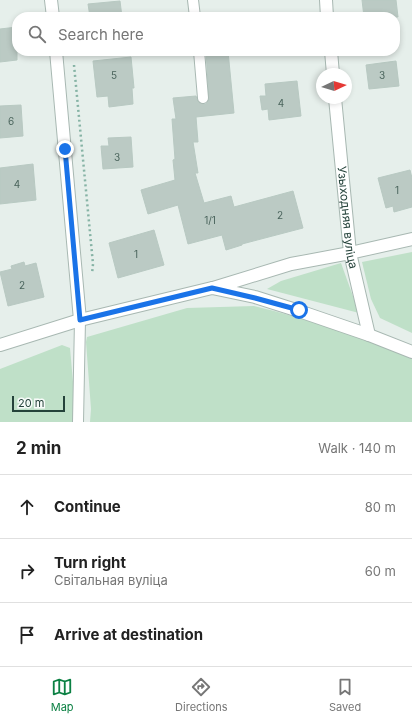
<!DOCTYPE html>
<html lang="en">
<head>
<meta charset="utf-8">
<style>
	:root { --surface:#fff; --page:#f6f6f6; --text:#222; --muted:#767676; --line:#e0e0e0; --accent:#0b8043 }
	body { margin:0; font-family:Inter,sans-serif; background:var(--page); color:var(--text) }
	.compass { position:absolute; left:316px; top:68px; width:36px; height:36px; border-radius:50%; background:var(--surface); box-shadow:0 2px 6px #0003; rotate:86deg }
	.scale { position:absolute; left:12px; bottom:10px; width:53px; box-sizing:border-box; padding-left:4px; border:2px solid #24423a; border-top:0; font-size:11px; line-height:14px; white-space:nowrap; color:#24423a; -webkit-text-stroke:3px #f7fbf9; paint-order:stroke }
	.stop { position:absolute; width:12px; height:12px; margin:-9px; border:3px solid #1a73e8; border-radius:50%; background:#fff }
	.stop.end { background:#1a73e8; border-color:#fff; box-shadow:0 1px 4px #0008 }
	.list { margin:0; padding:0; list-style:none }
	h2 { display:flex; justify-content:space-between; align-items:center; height:52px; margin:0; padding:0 16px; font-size:17px }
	h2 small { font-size:13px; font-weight:400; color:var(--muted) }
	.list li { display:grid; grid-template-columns:26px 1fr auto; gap:12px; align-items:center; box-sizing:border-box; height:64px; padding:0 16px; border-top:1px solid var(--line) }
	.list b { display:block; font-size:15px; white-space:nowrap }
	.list p { margin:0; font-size:13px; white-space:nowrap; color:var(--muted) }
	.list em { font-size:13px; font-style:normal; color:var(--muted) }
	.icon { flex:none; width:22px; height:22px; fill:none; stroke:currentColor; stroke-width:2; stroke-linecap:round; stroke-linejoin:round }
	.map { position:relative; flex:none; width:412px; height:422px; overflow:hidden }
	.search { position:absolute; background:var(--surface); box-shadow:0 2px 6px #0003; left:12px; right:12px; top:12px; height:44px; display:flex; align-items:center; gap:10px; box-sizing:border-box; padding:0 14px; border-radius:16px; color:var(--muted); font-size:15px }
	.sheet { height:244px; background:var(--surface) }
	nav { display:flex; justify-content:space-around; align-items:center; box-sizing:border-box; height:56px; border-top:1px solid var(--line); background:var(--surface); font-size:11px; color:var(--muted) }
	nav a { display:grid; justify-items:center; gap:2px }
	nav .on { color:var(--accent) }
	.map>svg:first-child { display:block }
	.green { fill:#bfe0c8 }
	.building { fill:#bbcac4; stroke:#b8c9c2 }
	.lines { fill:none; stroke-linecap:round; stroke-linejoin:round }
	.lane-casing { stroke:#a8b8b2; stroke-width:12 }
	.street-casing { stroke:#a8b8b2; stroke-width:14 }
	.path { stroke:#86b3a5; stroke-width:2.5; stroke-dasharray:2 3; stroke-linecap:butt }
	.lane { stroke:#fff; stroke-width:10 }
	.street { stroke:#fff; stroke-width:12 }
	.route { stroke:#1a73e8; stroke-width:5 }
	.labels { text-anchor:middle; stroke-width:3.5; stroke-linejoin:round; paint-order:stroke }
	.number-label { font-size:10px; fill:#4a645c }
	.street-label { font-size:12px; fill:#24423a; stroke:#f7fbf9 }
</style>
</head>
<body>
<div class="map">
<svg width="412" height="422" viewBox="0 0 412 422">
	<rect width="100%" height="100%" fill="#e6efeb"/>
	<!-- green -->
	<g class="green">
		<path d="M412,252V333L380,318L371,299L362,262Z"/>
		<path d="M341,263L359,313L267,289L281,281Z"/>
		<path d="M254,306C308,319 361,337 412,359V422H90L91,409L86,342L87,337L187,308Z"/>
		<path d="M62,345L70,348L75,405L73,422H0V369Z"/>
	</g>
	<!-- building -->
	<g class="building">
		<path d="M362,0H396L398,17H364Z"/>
		<path d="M120,1L122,17H90L88,4Z"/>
		<path d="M17,27V60L0,62V29Z"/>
		<path d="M206,51H228L234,113L196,117L198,142H193L198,173H195L204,203L231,196L234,207L293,191L303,228L242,244V245L226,250L222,235L188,244L178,205L148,214L141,190L175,180L173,160L175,159L172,119H176L173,98L196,96L198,102L203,104H206L209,100Z"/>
		<path d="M131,57L134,88H132L133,104L109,107L108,96L97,97L93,61Z"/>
		<path d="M396,61L399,86L369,89L366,65Z"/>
		<path d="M297,81L301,116L269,120L268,109L262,110L260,96H266L265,84Z"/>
		<path d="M21,105L23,136L0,138V106Z"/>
		<path d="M131,137L133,167L103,169L101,146H109L108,138Z"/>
		<path d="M33,164L36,200L0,204V168Z"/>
		<path d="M410,170L412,178V207L394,212L393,206L386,208L378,178Z"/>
		<path d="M154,230L164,265L118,278L109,243Z"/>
		<path d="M24,262L25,266L36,263L44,297L8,306L0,272L12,269L11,266Z"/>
	</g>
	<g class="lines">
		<defs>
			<g id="lane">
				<path d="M193,0L195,17"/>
				<path d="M199,51L203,98"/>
				<path d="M78,422L80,320"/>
			</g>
			<g id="street">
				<path d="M51,0L53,17"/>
				<path d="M326,0L327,17"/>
				<path d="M56,51L80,320"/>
				<path d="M331,51L333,74"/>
				<path id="s1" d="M335,98L350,253L369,335"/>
				<path d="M213,288L291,264L350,253L412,239"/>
				<path d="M0,345L80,320L212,288L255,297L299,311L369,335L412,352"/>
			</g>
		</defs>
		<!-- lane casing -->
		<use href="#lane" class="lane-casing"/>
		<!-- street casing -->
		<use href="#street" class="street-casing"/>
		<!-- path -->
		<g class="path">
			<path d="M74,65L93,264L92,274"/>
			<path d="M347,78L349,91"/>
		</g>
		<!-- lane -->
		<use href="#lane" class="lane"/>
		<!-- street -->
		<use href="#street" class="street"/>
	</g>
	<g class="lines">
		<!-- route -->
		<path class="route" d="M65,149L80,320L212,288L255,298L299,310"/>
	</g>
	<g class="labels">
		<!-- number labels -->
		<g class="number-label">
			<text x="114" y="79">5</text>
			<text x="382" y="79">3</text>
			<text x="281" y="107">4</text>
			<text x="11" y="125">6</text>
			<text x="117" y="161">3</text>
			<text x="17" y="188">4</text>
			<text x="397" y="194">1</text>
			<text x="280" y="219">2</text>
			<text x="210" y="224">1/1</text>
			<text x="136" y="258">1</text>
			<text x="22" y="289">2</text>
		</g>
		<!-- street labels -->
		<g class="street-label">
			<text dy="4" stroke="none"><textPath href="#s1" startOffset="120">Узыходняя вуліца</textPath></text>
		</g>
	</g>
</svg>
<svg class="compass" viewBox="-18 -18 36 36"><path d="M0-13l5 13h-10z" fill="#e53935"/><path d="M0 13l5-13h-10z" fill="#767676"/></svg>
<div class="scale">20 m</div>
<div class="stop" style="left:299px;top:310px"></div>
<div class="stop end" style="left:65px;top:149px"></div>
<div class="search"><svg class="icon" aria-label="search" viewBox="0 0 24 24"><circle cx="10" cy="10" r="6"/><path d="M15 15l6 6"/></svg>Search here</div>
</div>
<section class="sheet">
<h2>2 min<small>Walk · 140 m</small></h2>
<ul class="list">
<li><svg class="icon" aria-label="ahead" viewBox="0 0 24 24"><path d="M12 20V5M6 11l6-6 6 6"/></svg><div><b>Continue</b></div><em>80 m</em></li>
<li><svg class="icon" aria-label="right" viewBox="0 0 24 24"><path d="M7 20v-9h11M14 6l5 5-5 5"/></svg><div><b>Turn right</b><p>Світальная вуліца</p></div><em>60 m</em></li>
<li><svg class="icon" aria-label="arrive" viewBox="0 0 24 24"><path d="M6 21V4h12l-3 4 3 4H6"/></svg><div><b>Arrive at destination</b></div></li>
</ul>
</section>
<nav>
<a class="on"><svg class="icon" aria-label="map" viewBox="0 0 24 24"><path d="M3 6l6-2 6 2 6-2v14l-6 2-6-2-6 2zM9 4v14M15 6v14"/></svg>Map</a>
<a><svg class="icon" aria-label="directions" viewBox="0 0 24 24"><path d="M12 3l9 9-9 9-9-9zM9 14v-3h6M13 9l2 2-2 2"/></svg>Directions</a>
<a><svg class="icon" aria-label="saved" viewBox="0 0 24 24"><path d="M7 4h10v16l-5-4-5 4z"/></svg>Saved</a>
</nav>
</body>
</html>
